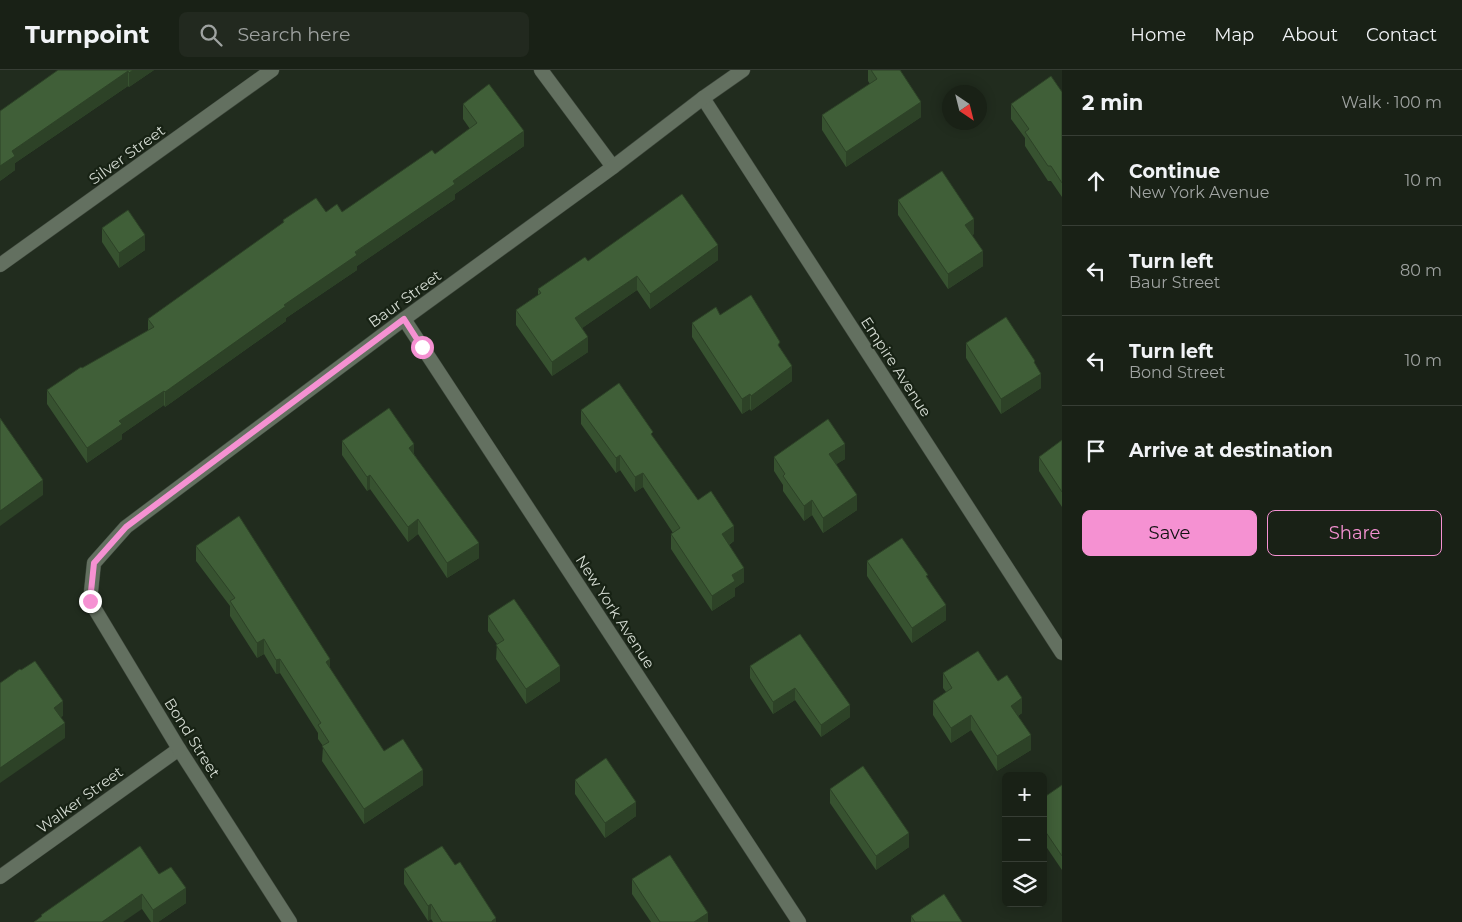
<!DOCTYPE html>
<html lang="en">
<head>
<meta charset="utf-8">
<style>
	:root { --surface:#192116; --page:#22291f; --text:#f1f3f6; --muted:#9fa3a1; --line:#373e35; --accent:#f591d2 }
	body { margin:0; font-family:Montserrat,sans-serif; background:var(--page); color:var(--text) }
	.controls { position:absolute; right:15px; bottom:15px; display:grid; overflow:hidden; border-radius:8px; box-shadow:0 2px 12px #0003 }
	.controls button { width:45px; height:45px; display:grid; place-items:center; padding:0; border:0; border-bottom:1px solid var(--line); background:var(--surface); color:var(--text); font:25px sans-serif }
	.compass { position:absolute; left:942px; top:15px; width:45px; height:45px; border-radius:50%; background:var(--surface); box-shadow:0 2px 12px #0003; rotate:145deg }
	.stop { position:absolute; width:15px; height:15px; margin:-11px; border:4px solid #f591d2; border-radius:50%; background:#fff }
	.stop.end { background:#f591d2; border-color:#fff; box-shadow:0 1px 5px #0008 }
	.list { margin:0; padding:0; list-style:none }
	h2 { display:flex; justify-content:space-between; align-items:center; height:65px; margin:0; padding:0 20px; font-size:21px }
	h2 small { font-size:16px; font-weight:400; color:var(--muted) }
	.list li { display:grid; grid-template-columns:32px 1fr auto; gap:15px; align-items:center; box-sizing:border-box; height:90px; padding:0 20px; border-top:1px solid var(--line) }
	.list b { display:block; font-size:19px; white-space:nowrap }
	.list p { margin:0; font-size:16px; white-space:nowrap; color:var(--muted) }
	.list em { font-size:16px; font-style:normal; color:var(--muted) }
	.actions { display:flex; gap:10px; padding:15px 20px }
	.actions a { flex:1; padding:11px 0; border:1px solid var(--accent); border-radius:8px; text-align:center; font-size:18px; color:var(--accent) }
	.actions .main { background:var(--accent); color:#111 }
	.icon { flex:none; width:28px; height:28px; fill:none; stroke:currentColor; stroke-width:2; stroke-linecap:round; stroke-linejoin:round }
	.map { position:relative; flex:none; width:1062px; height:852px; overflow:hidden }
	header { display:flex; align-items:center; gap:30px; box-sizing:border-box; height:70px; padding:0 25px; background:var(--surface); border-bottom:1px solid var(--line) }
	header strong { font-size:24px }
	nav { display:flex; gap:28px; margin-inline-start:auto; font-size:18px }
	.search { width:350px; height:45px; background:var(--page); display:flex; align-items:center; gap:12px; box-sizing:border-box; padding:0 18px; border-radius:8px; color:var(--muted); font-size:19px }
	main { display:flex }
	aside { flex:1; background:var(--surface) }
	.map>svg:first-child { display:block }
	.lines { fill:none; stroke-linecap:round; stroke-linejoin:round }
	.minor-casing { stroke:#3e473c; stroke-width:15 }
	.minor { stroke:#637060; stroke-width:14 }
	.wall { fill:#375230 }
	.shaded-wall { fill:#2d4227 }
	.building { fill:#405f38; stroke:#2d4227 }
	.route { stroke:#f591d2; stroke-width:6 }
	.labels { text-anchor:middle; stroke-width:4.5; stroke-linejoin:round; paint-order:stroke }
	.street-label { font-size:15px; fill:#d3dad1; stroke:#172214 }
</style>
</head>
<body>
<header>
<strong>Turnpoint</strong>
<div class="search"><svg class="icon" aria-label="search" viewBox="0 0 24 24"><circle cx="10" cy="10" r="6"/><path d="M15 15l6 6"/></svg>Search here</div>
<nav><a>Home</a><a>Map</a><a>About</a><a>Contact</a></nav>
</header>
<main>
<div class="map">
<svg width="1062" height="852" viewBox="0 0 1062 852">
	<rect width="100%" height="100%" fill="#212c1e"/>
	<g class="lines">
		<defs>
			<g id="minor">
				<path d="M541,0L613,97"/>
				<path d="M703,28L1062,583"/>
				<path d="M0,195L272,0"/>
				<path d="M404,249L799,852"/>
				<path d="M0,807L179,679"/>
				<path d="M290,852L179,679L90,531L94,493L126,457L404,249L613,97L703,28L743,0"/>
			</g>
		</defs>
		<!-- minor casing -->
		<use href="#minor" class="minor-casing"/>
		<!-- minor -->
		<use href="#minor" class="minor"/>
	</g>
	<!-- wall -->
	<g class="wall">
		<path d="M58,0H154L129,17L128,16L15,93V100L0,111Z"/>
		<path d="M868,0H900L921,47L846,97L822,60V45L870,14L868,11Z"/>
		<path d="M1062,22V127L1051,111H1048L1025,76V68L1011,49V34Z"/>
		<path d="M463,34L524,76L455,124V129L357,196V200L286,248V251L165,337L164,335L122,364V369L87,393L47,334V320L82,298L148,261V249L283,153V150L326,142H342L435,84L470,59L463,49Z"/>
		<path d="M898,130L974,164L972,165L983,196L948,219L898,145Z"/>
		<path d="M102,158L145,180L119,198L102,172Z"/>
		<path d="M718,190L650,239L637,220L582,258L588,282L552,306L516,255V240L538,225V219L588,191Z"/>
		<path d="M720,245L780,278L792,311L751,341L750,339L742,344L692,267V253Z"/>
		<path d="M966,273L1035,294L1041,318L1001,344L966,288Z"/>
		<path d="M581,340L653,367L698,430L734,471L729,475L744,512L735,518V526L712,541L671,479V464L673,463L643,417L635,422L620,400L616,403L581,354Z"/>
		<path d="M1062,370V437L1039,401V387Z"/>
		<path d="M342,371L414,384L479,488L447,508L418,464L408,472L370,419L367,421L342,385Z"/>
		<path d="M774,387L845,389L836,394L857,440L823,463L812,445L804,451L783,421V415L774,401Z"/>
		<path d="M196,476L330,599L384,681L423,715L364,754L322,691L323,676L318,669V663L280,603L276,604L264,584L257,588L230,546V536L196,491Z"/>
		<path d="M867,491L928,508L946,550L912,573L867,506Z"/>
		<path d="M488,546L560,611L526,634L496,589L497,574L488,561Z"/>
		<path d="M800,564L850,647L821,667L795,630L773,644L750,608V596Z"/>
		<path d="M943,603L998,611L1022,643L1018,646L1031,680L997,701L971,660L951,673L933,645V631L946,622L943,618Z"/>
		<path d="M575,710L636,746L605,768L575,724Z"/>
		<path d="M1062,715V800L1043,772V728Z"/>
		<path d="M830,719L909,777L876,800L830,733Z"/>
		<path d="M455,795L496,852H433L431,849L428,851L404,814V799Z"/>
		<path d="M159,804L186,833L158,852H151L142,839L41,847V845Z"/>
		<path d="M632,809L708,852H651L632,824Z"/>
		<path d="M911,846L962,852H911Z"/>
	</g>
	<!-- shaded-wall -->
	<g class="shaded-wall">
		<path d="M133,0H154L129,17V3Z"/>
		<path d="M128,1V16L15,93V100L0,111V96L12,81Z"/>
		<path d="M921,32V47L846,97V82Z"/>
		<path d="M524,61V76L455,124V129L357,196V200L286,248V251L165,337V322L453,111Z"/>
		<path d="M974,149V164L965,169V155Z"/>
		<path d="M145,165V180L119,198V183Z"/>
		<path d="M718,175V190L650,239V224Z"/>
		<path d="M983,181V196L948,219V204Z"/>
		<path d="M637,206V220L575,263V248Z"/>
		<path d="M588,267V282L552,306V292Z"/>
		<path d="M792,296V311L751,341V326Z"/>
		<path d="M1041,304V318L1001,344V329Z"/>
		<path d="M164,321V335L122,364V369L87,393V378L119,351Z"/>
		<path d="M750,324V339L742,344V329Z"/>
		<path d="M414,374V389L409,378Z"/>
		<path d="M845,374V389L829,399V384Z"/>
		<path d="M620,385V400L616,403V388Z"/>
		<path d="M643,403V417L635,422V407Z"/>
		<path d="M370,405V419L367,421V407Z"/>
		<path d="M43,410V425L0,456V441Z"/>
		<path d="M857,425V440L823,463V448Z"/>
		<path d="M812,430V445L804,451V436Z"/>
		<path d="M418,449V464L408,472V457Z"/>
		<path d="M734,456V471L722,479V464Z"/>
		<path d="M479,473V488L447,508V493Z"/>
		<path d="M744,498V512L735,518V526L712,541V526L732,505Z"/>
		<path d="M946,535V550L912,573V558Z"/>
		<path d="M264,569V584L257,588V573Z"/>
		<path d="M280,589V603L276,604V590Z"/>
		<path d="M330,589V604L326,592Z"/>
		<path d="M560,596V611L526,634V619Z"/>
		<path d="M795,618V630L773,644V632Z"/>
		<path d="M1022,628V643L1011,650V636Z"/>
		<path d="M63,631V646L54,652V638Z"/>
		<path d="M850,635V647L821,667V655Z"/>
		<path d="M971,645V660L951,673V658Z"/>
		<path d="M65,653V668L0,713V698Z"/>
		<path d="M1031,665V680L997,701V686Z"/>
		<path d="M423,700V715L364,754V739Z"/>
		<path d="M636,732V746L605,768V753Z"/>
		<path d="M909,763V777L876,800V786Z"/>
		<path d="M186,818V833L158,852H153V840Z"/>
		<path d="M142,824V839L123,852H102Z"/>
		<path d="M431,834V849L428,851V836Z"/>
		<path d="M708,843V852H694Z"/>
		<path d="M496,848V852H492V851Z"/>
	</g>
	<!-- building -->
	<g class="building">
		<path d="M58,0H133L129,3L128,1L12,81L15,86L0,96V41Z"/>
		<path d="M871,0H900L921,32L846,82L822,45L877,9Z"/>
		<path d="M1051,6L1062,22V113L1051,96H1048L1025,62L1029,59L1011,34Z"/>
		<path d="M489,14L524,61L453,111L455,114L355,182L357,185L284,235L286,236L165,322L164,321L119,351L122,354L87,378L47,320L81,297L82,298L154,257L148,249L284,152L283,150L316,128L326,142L337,134L342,142L432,80L435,84L477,53L463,34Z"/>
		<path d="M942,101L974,149L965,155L983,181L948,204L898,130Z"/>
		<path d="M682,124L718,175L650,224L637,206L575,248L588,267L552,292L516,240L541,223L538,219L585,187L588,191Z"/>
		<path d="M128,140L145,165L119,183L102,158Z"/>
		<path d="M751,225L780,272L778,275L792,296L751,326L750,324L742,329L692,253L716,237L720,245Z"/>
		<path d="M1006,247L1035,291L1034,292L1041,304L1001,329L966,273Z"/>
		<path d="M619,313L653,362L651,364L698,430L711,421L734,456L722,464L744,498L732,505L735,511L712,526L671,464L680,458L643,403L635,407L620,385L616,388L581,340Z"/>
		<path d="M389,338L414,374L409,378L479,473L447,493L418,449L408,457L370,405L367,407L342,371Z"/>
		<path d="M0,348L43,410L0,441Z"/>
		<path d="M828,349L845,374L829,384L857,425L823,448L812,430L804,436L783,406L785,404L774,387Z"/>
		<path d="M1062,370V422L1039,387Z"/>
		<path d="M239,446L330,589L326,592L384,681L403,669L423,700L364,739L322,676L329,672L318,655L321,653L280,589L276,590L264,569L257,573L230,531L235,528L196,476Z"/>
		<path d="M902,468L928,505L926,506L946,535L912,558L867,491Z"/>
		<path d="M514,529L560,596L526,619L496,575L504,570L488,546Z"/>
		<path d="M800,564L850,635L821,655L795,618L773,632L750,596Z"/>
		<path d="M978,581L998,611L1007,605L1022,628L1011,636L1031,665L997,686L971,645L951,658L933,631L952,618L943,603Z"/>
		<path d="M35,591L63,631L54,638L65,653L0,698V613L20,599L21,600Z"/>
		<path d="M606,688L636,732L605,753L575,710Z"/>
		<path d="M863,696L909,763L876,786L830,719Z"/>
		<path d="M1062,715V786L1043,758V728Z"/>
		<path d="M140,776L159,804L171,797L186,818L153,840L142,824L102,852H34L42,846L41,845Z"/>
		<path d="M442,776L455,795L460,792L496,848L492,851V852H442L431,834L428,836L404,799Z"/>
		<path d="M670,785L708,843L694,852H660L632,809Z"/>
		<path d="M944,824L962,852H915L911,846Z"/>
	</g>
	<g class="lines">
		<!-- route -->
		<path class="route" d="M90,531L94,493L126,457L404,249L422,277"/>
	</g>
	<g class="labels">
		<!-- street labels -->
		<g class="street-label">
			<text transform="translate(127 85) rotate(-36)" y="5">Silver Street</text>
			<text transform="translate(405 229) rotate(-36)" y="5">Baur Street</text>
			<text transform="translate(896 297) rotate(57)" y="5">Empire Avenue</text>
			<text transform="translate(615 542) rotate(57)" y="5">New York Avenue</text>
			<text transform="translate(192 668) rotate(58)" y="5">Bond Street</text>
			<text transform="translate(80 730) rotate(-36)" y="5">Walker Street</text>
		</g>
	</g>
</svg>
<div class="controls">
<button>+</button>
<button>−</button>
<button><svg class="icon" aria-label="layers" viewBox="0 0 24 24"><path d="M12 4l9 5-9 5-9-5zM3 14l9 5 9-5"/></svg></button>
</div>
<svg class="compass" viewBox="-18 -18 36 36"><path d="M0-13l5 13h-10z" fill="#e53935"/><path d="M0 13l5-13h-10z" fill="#9fa3a1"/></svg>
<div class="stop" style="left:422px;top:277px"></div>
<div class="stop end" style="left:90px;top:531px"></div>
</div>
<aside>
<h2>2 min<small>Walk · 100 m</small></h2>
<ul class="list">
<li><svg class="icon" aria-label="ahead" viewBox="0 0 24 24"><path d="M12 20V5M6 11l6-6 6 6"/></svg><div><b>Continue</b><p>New York Avenue</p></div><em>10 m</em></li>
<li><svg class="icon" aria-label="left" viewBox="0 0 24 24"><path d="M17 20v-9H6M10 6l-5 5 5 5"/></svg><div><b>Turn left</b><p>Baur Street</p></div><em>80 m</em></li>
<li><svg class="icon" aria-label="left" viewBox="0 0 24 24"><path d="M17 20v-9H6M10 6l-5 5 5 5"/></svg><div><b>Turn left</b><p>Bond Street</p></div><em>10 m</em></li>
<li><svg class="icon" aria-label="arrive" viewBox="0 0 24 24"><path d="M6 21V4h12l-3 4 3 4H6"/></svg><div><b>Arrive at destination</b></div></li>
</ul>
<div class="actions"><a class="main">Save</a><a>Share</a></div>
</aside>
</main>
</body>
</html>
